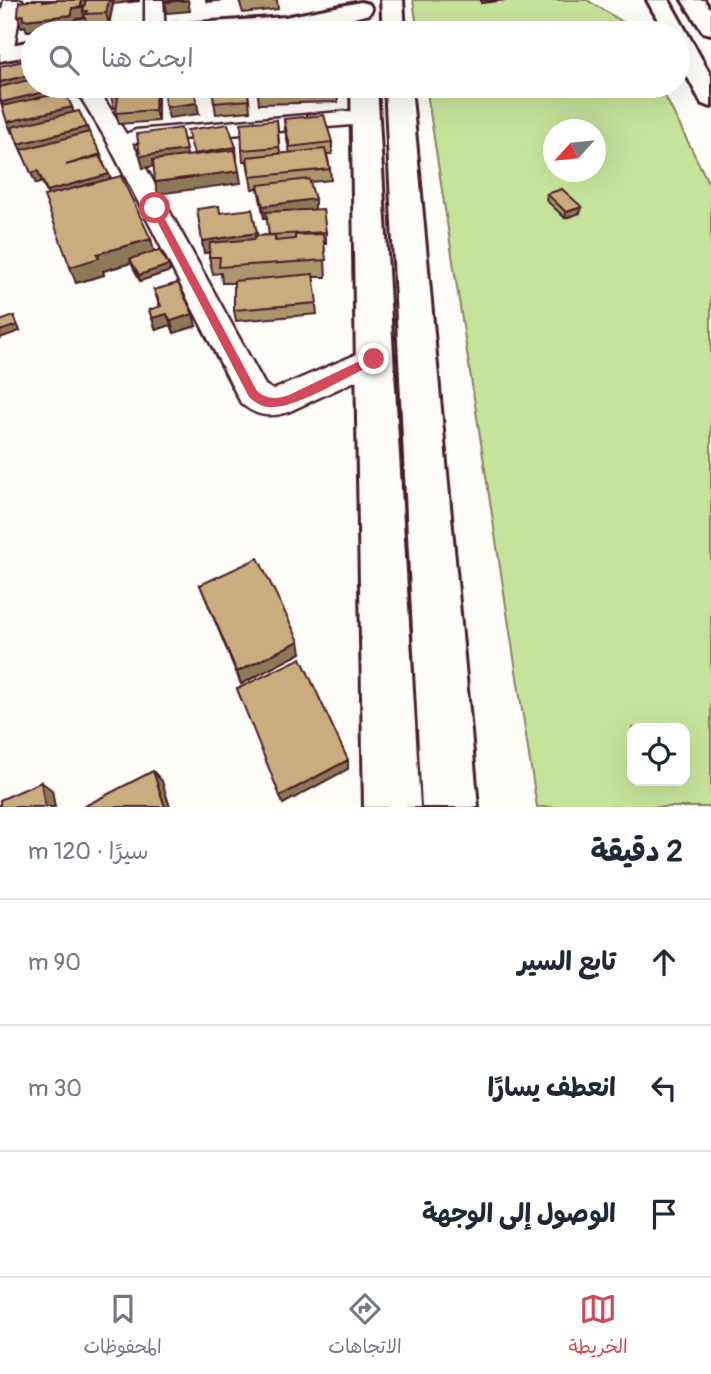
<!DOCTYPE html>
<html lang="ar">
<head>
<meta charset="utf-8">
<style>
	:root { --surface:#fff; --page:#f2f2f3; --text:#1f2937; --muted:#747a83; --line:#e0e1e3; --accent:#d1495b }
	body { margin:0; font-family:Pangolin,"Playpen Sans Arabic",sans-serif; background:var(--page); color:var(--text); direction:rtl }
	.controls { position:absolute; right:21px; bottom:21px; display:grid; overflow:hidden; border-radius:14px; box-shadow:0 7px 28px #0002 }
	.controls button { width:63px; height:63px; display:grid; place-items:center; padding:0; border:0; border-bottom:2px solid var(--line); background:var(--surface); color:var(--text); font:35px sans-serif }
	.compass { position:absolute; left:543px; top:119px; width:63px; height:63px; border-radius:50%; background:var(--surface); box-shadow:0 7px 28px #0002; rotate:243deg }
	.stop { position:absolute; width:21px; height:21px; margin:-16px; border:5px solid #d1495b; border-radius:50%; background:#fff }
	.stop.end { background:#d1495b; border-color:#fff; box-shadow:0 2px 7px #0008 }
	.list { margin:0; padding:0; list-style:none }
	h2 { display:flex; justify-content:space-between; align-items:center; height:91px; margin:0; padding:0 28px; font-size:30px }
	h2 small { font-size:23px; font-weight:400; color:var(--muted) }
	.list li { display:grid; grid-template-columns:46px 1fr auto; gap:21px; align-items:center; box-sizing:border-box; height:126px; padding:0 28px; border-top:2px solid var(--line) }
	.list b { display:block; font-size:26px; white-space:nowrap }
	.list em { font-size:23px; font-style:normal; color:var(--muted) }
	.icon { flex:none; width:38px; height:38px; fill:none; stroke:currentColor; stroke-width:2; stroke-linecap:round; stroke-linejoin:round }
	.map { position:relative; flex:none; width:711px; height:807px; overflow:hidden; direction:ltr }
	.search { position:absolute; background:var(--surface); box-shadow:0 7px 28px #0002; left:21px; right:21px; top:21px; height:77px; display:flex; align-items:center; gap:18px; box-sizing:border-box; padding:0 24px; border-radius:38px; color:var(--muted); font-size:26px }
	.sheet { height:469px; background:var(--surface) }
	nav { display:flex; justify-content:space-around; align-items:center; box-sizing:border-box; height:98px; border-top:2px solid var(--line); background:var(--surface); font-size:19px; color:var(--muted) }
	nav a { display:grid; justify-items:center; gap:4px }
	nav .on { color:var(--accent) }
	.map>svg:first-child { display:block }
	.green { fill:#c6e39a; stroke:#888162; stroke-width:2; fill-rule:evenodd }
	.lines { fill:none; stroke-linecap:round; stroke-linejoin:round }
	.minor-casing { stroke:#4a1f2b; stroke-width:5 }
	.tertiary-casing { stroke:#4a1f2b; stroke-width:6 }
	.minor { fill:#fdfcf7; fill-rule:evenodd }
	.tertiary { fill:#fdfcf7; fill-rule:evenodd }
	.wall { fill:#ad956c; stroke:#4a1f2b; stroke-width:2 }
	.shaded-wall { fill:#8d7958; stroke:#4a1f2b; stroke-width:2 }
	.building { fill:#c9ad7e; stroke:#4a1f2b; stroke-width:2 }
	.route { fill:#d1495b }
</style>
</head>
<body>
<div class="map">
<svg width="711" height="807" viewBox="0 0 711 807">
	<rect width="100%" height="100%" fill="#fdfcf7"/>
	<filter id="ink" filterUnits="userSpaceOnUse"><feTurbulence type="fractalNoise" baseFrequency=".0143" numOctaves="2"/><feDisplacementMap in="SourceGraphic" scale="14" xChannelSelector="R" yChannelSelector="G"/><feConvolveMatrix kernelMatrix="1 2 1 2 8 2 1 2 1" color-interpolation-filters="sRGB"/></filter>
	<g filter="url(#ink)">
		<!-- green -->
		<g class="green">
			<path d="M413,0H587L631,27L634,33H418Z"/>
			<path d="M426,86H660L711,188V807H537ZM554,130H596V172H554ZM632,728H685V781H632Z"/>
		</g>
		<g class="lines">
			<defs>
				<g id="minor">
					<path d="M4,0H22L13,53L10,57L0,58V18Z"/>
					<path d="M145,0H163L165,33H145Z"/>
					<path d="M74,86H96L126,134L136,130L364,110L372,112L375,117L372,122L364,124L132,143L265,385L273,390L374,347L385,351L390,359L385,367L288,412C270,418 255,416 241,403L106,139Z"/>
				</g>
				<g id="tertiary">
					<path d="M381,0H403L405,33H383Z"/>
					<path d="M647,0H669L711,76V107L702,104L678,59V33H665Z"/>
					<path d="M682,0H704L711,10V34L703,32Z"/>
					<path d="M361,2L369,4L372,9L369,14C294,35 217,37 140,33L144,28L152,26L285,17Z"/>
					<path d="M33,41V55L0,61V47Z"/>
					<path d="M351,86H377L420,807H364Z"/>
					<path d="M385,86H411L478,807H422Z"/>
				</g>
			</defs>
			<!-- minor casing -->
			<use href="#minor" class="minor-casing"/>
			<!-- tertiary casing -->
			<use href="#tertiary" class="tertiary-casing"/>
			<!-- minor -->
			<use href="#minor" class="minor"/>
			<!-- tertiary -->
			<use href="#tertiary" class="tertiary"/>
		</g>
		<!-- wall -->
		<g class="wall">
			<path d="M86,0H139V1L113,4L109,24L89,25V22H86L84,14V18L75,19V26L27,31L25,26L21,27L85,4Z"/>
			<path d="M206,0H227L207,2Z"/>
			<path d="M239,0H277L278,9L243,13Z"/>
			<path d="M0,66L63,93L72,107L73,112L87,127L89,133L101,154L104,165L110,179L151,239L154,252L169,265L170,271L140,281L131,263L103,271L104,275L76,283L48,195L42,182L36,184L14,133H12L0,100Z"/>
			<path d="M100,86H157L158,90V121L119,124L116,113L117,108H114L111,97L112,88L101,89Z"/>
			<path d="M212,86L249,100L250,111L216,114Z"/>
			<path d="M257,86H337L338,102L259,104Z"/>
			<path d="M284,119L332,142V154H327L330,169L331,180L310,182L315,209L326,232V244H324L326,277H313L317,314L236,321L234,310V283H222L221,273L213,274L209,257V252L204,253L202,241L220,213L258,236L269,235L267,218H264L258,188L252,189L247,161H243L242,150L277,120L280,154L290,153L285,131Z"/>
			<path d="M547,194L582,207L580,213L565,218L546,200Z"/>
			<path d="M154,290L196,326L174,333L171,325L156,330L149,310L160,307Z"/>
			<path d="M200,585L301,653L241,684Z"/>
		</g>
		<!-- shaded-wall -->
		<g class="shaded-wall">
			<path d="M43,0H85V5L83,6L84,18L75,19V26L27,31L25,26L21,27L18,16L23,15L25,20L72,15V8L81,7V6L47,9L46,12Z"/>
			<path d="M109,0H112L113,4L109,24L106,13Z"/>
			<path d="M188,0L190,11L167,13L165,2Z"/>
			<path d="M481,0H506L481,3Z"/>
			<path d="M33,74V86L0,94V82Z"/>
			<path d="M156,86H157L158,90V121L155,110Z"/>
			<path d="M61,88L65,99L6,114L2,102Z"/>
			<path d="M197,103L199,114L169,118L166,107Z"/>
			<path d="M72,107L75,118L12,133L7,122Z"/>
			<path d="M87,127L91,138L23,155L18,144Z"/>
			<path d="M236,147L237,159L196,165L194,154Z"/>
			<path d="M186,150L188,161L143,168L140,156Z"/>
			<path d="M38,171L42,182L36,184L31,173Z"/>
			<path d="M239,171L241,183L158,194L155,182Z"/>
			<path d="M109,174L112,185L51,203L47,191Z"/>
			<path d="M315,199V211L264,218L263,206Z"/>
			<path d="M582,207L580,213L565,218L566,212Z"/>
			<path d="M257,233L259,245L204,253L202,241Z"/>
			<path d="M151,239L155,256L130,259L131,263L103,271L104,275L76,283L70,267L97,254Z"/>
			<path d="M169,265L170,271L140,281L139,275Z"/>
			<path d="M167,314L171,325L156,330L152,318Z"/>
			<path d="M193,314L196,326L174,333L171,321Z"/>
			<path d="M14,316L20,331L0,338V331Z"/>
			<path d="M299,641L301,653L241,684L237,672Z"/>
			<path d="M348,760V769L283,804L280,796Z"/>
			<path d="M153,771L162,781L170,807H165Z"/>
			<path d="M41,782L52,790L55,807H45Z"/>
		</g>
		<!-- building -->
		<g class="building">
			<path d="M28,0H43V2L59,0H81V7L72,8V15L23,20V15L18,16L19,2L28,1Z"/>
			<path d="M86,0H109L106,13L86,14L87,11H83Z"/>
			<path d="M164,0H188L165,2Z"/>
			<path d="M328,28L330,33H282Z"/>
			<path d="M33,59V74L0,82V66Z"/>
			<path d="M33,79V86H60L61,88L2,102L0,99V87Z"/>
			<path d="M112,86H156L155,110L116,113L118,97H111Z"/>
			<path d="M163,86H193L197,103L166,107Z"/>
			<path d="M212,86H247L249,100L214,103Z"/>
			<path d="M257,86H337L257,88Z"/>
			<path d="M65,92L72,107L7,122L2,106Z"/>
			<path d="M79,111L87,127L18,144L12,127Z"/>
			<path d="M324,115L332,142L290,147L284,119Z"/>
			<path d="M277,120L279,147L242,150L241,123Z"/>
			<path d="M228,124L236,147L194,154L187,130Z"/>
			<path d="M181,128L186,150L140,156L137,134Z"/>
			<path d="M89,132L101,154L66,165L99,156L109,174L47,191L38,171L31,173L21,150Z"/>
			<path d="M325,149L330,169L250,177L247,157Z"/>
			<path d="M235,150L239,171L155,182L153,160Z"/>
			<path d="M121,176L151,239L97,254L99,258L70,267L44,196Z"/>
			<path d="M309,179L315,199L263,206L258,185Z"/>
			<path d="M562,189L582,207L566,212L547,194Z"/>
			<path d="M219,206L220,213L252,209L257,233L202,241L197,209Z"/>
			<path d="M323,209L326,232L269,235L266,212Z"/>
			<path d="M323,234L326,260L219,267L220,257H209L210,243L255,239V236L275,235V241L295,239V235Z"/>
			<path d="M159,250L169,265L139,275L130,259Z"/>
			<path d="M313,274L317,303L234,310V281Z"/>
			<path d="M178,283L193,314L171,321L167,314L152,318L149,310L161,306L154,290Z"/>
			<path d="M14,316L17,325L0,331V321Z"/>
			<path d="M258,558L299,641L237,672L200,585Z"/>
			<path d="M301,658L348,760L280,796L237,689Z"/>
			<path d="M153,771L165,807H83Z"/>
			<path d="M41,782L45,807H0V800Z"/>
		</g>
	</g>
	<!-- route -->
	<path class="route" d="M155,206L159,208L257,391C268,400 276,399 289,395L370,356H378V362C354,373 298,407 274,407C263,408 257,404 249,397L150,208Z"/>
</svg>
<div class="controls">
<button><svg class="icon" aria-label="locate" viewBox="0 0 24 24"><circle cx="12" cy="12" r="6"/><path d="M12 2v4M12 18v4M2 12h4M18 12h4"/></svg></button>
</div>
<svg class="compass" viewBox="-18 -18 36 36"><path d="M0-13l5 13h-10z" fill="#e53935"/><path d="M0 13l5-13h-10z" fill="#747a83"/></svg>
<div class="stop" style="left:155px;top:208px"></div>
<div class="stop end" style="left:374px;top:359px"></div>
<div class="search"><svg class="icon" aria-label="search" viewBox="0 0 24 24"><circle cx="10" cy="10" r="6"/><path d="M15 15l6 6"/></svg>ابحث هنا</div>
</div>
<section class="sheet">
<h2>2 دقيقة<small>سيرًا · 120 m</small></h2>
<ul class="list">
<li><svg class="icon" aria-label="ahead" viewBox="0 0 24 24"><path d="M12 20V5M6 11l6-6 6 6"/></svg><div><b>تابع السير</b></div><em>90 m</em></li>
<li><svg class="icon" aria-label="left" viewBox="0 0 24 24"><path d="M17 20v-9H6M10 6l-5 5 5 5"/></svg><div><b>انعطف يسارًا</b></div><em>30 m</em></li>
<li><svg class="icon" aria-label="arrive" viewBox="0 0 24 24"><path d="M6 21V4h12l-3 4 3 4H6"/></svg><div><b>الوصول إلى الوجهة</b></div></li>
</ul>
</section>
<nav>
<a class="on"><svg class="icon" aria-label="map" viewBox="0 0 24 24"><path d="M3 6l6-2 6 2 6-2v14l-6 2-6-2-6 2zM9 4v14M15 6v14"/></svg>الخريطة</a>
<a><svg class="icon" aria-label="directions" viewBox="0 0 24 24"><path d="M12 3l9 9-9 9-9-9zM9 14v-3h6M13 9l2 2-2 2"/></svg>الاتجاهات</a>
<a><svg class="icon" aria-label="saved" viewBox="0 0 24 24"><path d="M7 4h10v16l-5-4-5 4z"/></svg>المحفوظات</a>
</nav>
</body>
</html>
